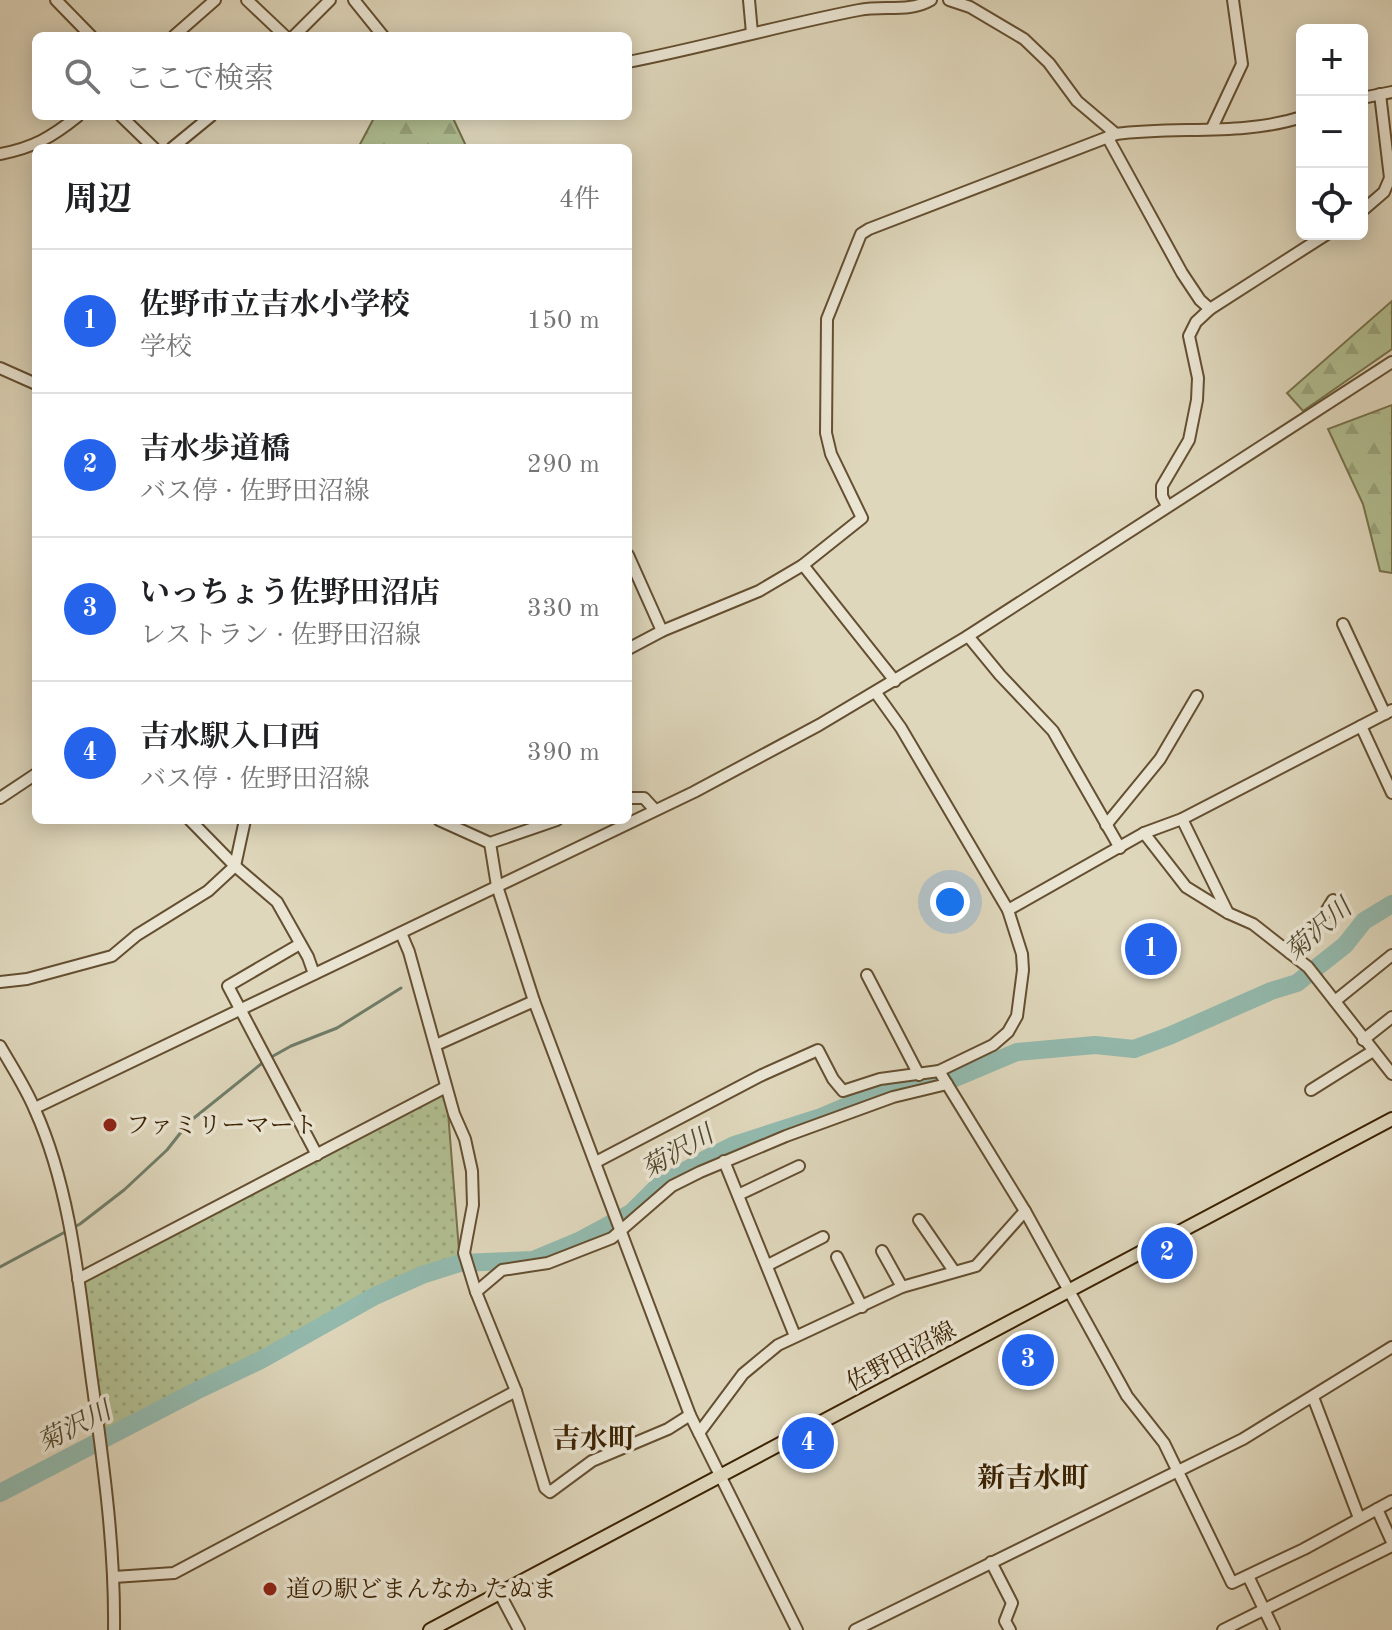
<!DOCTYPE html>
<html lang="ja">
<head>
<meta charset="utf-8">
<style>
	:root { --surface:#fff; --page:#f2f2f2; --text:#202124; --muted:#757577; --line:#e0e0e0; --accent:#2563eb }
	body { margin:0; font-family:"Old Standard TT","Noto Serif JP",serif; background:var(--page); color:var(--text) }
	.controls { position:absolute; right:24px; top:24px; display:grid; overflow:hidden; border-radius:12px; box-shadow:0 4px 20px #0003 }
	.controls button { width:72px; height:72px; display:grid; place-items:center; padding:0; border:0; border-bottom:2px solid var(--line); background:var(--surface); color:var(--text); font:40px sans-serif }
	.you { position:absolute; left:950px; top:902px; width:28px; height:28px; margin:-20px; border:6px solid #fff; border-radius:50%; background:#1a73e8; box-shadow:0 0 0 12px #1a73e833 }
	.badge { display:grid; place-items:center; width:52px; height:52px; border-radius:50%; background:var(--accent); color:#fff; font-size:26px; font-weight:700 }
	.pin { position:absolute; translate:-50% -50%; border:4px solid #fff; box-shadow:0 2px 8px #0006 }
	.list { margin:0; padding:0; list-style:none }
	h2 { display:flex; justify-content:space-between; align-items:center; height:104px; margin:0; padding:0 32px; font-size:34px }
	h2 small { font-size:26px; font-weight:400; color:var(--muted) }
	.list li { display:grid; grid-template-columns:52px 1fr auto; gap:24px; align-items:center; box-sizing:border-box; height:144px; padding:0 32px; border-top:2px solid var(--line) }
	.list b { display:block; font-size:30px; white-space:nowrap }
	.list p { margin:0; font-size:26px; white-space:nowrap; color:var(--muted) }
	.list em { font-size:26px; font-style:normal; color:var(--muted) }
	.icon { flex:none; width:44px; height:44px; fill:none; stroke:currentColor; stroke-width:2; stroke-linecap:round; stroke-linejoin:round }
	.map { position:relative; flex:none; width:1392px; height:1630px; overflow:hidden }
	.search { position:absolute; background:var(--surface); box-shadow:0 4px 20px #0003; left:32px; top:32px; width:600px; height:88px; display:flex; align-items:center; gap:20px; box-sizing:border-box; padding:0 28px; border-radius:12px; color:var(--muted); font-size:30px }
	.panel { position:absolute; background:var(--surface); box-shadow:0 4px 20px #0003; left:32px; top:144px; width:600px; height:680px; border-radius:12px }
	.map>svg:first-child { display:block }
	.grass { fill:url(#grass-dots); stroke:#76704a; stroke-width:2 }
	.forest { fill:url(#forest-firs); stroke:#76704a; stroke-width:2 }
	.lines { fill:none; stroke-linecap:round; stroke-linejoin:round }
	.stream { stroke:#707d69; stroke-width:3 }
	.river { stroke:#93baae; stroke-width:18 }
	.minor-casing { stroke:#644f30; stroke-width:14 }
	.major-casing { stroke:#3b2202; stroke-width:16 }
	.minor { stroke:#eae5d3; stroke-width:10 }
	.major { stroke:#dfd7bc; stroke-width:12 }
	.poi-dot { fill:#8f2418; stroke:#eae5d3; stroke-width:3 }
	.labels { text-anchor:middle; stroke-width:7; stroke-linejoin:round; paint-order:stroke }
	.poi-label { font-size:24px; fill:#3b2202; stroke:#eae5d3; text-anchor:start }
	.street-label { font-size:24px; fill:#3b2202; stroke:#eae5d3 }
	.water-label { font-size:26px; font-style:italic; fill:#51482d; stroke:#eae5d3 }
	.quarter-label { font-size:28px; font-weight:bold; fill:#3b2202; stroke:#eae5d3 }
</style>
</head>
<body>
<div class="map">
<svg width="1392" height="1630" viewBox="0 0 1392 1630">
	<defs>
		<pattern id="grass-dots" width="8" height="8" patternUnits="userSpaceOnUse" patternTransform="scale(2)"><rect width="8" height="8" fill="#b1be91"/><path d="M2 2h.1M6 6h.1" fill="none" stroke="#99a37b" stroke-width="1.8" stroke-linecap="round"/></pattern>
		<pattern id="forest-firs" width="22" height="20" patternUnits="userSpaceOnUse" patternTransform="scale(2)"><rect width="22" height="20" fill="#b1be91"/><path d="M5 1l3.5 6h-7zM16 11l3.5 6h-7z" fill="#99a37b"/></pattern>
	</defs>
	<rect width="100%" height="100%" fill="#dfd7bc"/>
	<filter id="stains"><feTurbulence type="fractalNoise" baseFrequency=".0025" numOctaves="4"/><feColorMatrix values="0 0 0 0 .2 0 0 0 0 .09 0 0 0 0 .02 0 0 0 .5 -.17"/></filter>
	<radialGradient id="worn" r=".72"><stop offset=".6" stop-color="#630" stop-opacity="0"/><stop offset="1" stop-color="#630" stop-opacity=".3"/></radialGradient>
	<!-- grass -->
	<path class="grass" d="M446,1087L460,1263L422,1275L196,1391L99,1432L78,1279Z"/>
	<!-- forest -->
	<g class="forest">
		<path d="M375,116H452L467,148H358Z"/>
		<path d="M1392,301V349L1303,411L1287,393Z"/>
		<path d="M1392,405V573L1380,571L1363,504L1328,429Z"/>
	</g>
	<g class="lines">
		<!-- stream -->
		<path class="stream" d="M0,1267L80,1224L124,1190L167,1150L189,1122L266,1060L291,1046L337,1028L401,988"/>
		<!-- river -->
		<path class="river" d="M0,1493L196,1391L261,1360L375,1296L422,1275L460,1263L533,1260L581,1240L631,1213L657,1187L702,1161L734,1145L821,1117L854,1103L927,1082L948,1081L1017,1052L1095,1045L1134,1049L1169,1036L1271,991L1297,983L1345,945L1364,921L1392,904"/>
		<defs>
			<g id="minor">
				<path d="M56,0L91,36"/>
				<path d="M247,0L285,36"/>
				<path d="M354,0L383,36"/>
				<path d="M749,0L752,33"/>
				<path d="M949,0L970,7L1024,39L1049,63L1077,101L1116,134"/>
				<path d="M174,36L215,0"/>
				<path d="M294,36L330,0"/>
				<path d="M628,62C705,47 781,25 859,10C884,5 909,13 931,0"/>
				<path d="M1362,98L1392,92"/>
				<path d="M121,116L154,148"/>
				<path d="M1212,128L1242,64L1233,0"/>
				<path d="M1109,136V140L1182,273L1200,300L1210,309"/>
				<path d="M172,148L211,116"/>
				<path d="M0,154C33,148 52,137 78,116"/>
				<path d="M1362,211L1384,192L1390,178L1380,94"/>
				<path d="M0,368L36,384"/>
				<path d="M1167,506L1162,496V486L1189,440L1197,400L1198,378L1189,336L1196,322L1210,309L1327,234"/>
				<path d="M628,555L662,631"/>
				<path d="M803,565L895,681"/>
				<path d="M1343,624L1385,714"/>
				<path d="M968,636L1000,675L1053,731L1120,848"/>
				<path d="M628,649L662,631L759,591L803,565L862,518L831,454L826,433L827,319L861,234L869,229L1116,134C1177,126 1243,136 1302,117"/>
				<path d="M1361,726L1392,793"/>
				<path d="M0,798L36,774"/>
				<path d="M628,798H644L655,810"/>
				<path d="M1182,819L1228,913"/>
				<path d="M190,820L235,866L277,902L308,957L314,974"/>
				<path d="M439,820L490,843L557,820"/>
				<path d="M1106,825L1160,759L1197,696"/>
				<path d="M1144,833L1186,887L1228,913L1253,924L1308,967L1392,1074"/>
				<path d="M490,843L497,886L534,1001L690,1415L797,1630"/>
				<path d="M1008,910L1144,833L1182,819L1392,710"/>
				<path d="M401,933L409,952L454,1114L465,1139L472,1171L473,1205L464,1253L476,1292L516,1391L545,1488L550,1492L592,1461L668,1429L690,1415"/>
				<path d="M300,944L228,986L317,1155"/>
				<path d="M1290,953L1311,936L1333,900"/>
				<path d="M867,975L919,1075"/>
				<path d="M0,982L27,979L112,956L137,935L208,891L235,866L245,820"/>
				<path d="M1335,1001L1392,955"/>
				<path d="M1363,1040L1392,1017"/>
				<path d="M436,1045L534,1001"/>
				<path d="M0,1046C12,1067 26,1088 35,1110C73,1194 80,1297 93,1388C104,1469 115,1548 114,1630"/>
				<path d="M939,1071L1025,1211L1127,1396L1164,1443L1232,1583L1304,1549L1392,1501"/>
				<path d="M1311,1090L1373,1051"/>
				<path d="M35,1108L694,792L819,725L968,636L1392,362"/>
				<path d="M724,1161L795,1336"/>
				<path d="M596,1162L762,1075L818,1050L833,1079L843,1091L880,1079L939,1071L993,1045L1008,1032L1017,1016L1023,970L1022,954L1008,910L901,728L876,693"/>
				<path d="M738,1195L799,1166"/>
				<path d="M919,1220L954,1271"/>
				<path d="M882,1251L902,1287"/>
				<path d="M837,1257L862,1307"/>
				<path d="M768,1265L823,1237"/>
				<path d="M78,1279L446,1087"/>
				<path d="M476,1292L502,1270L548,1263L612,1238L672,1186L700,1172L786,1136L893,1097L947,1084"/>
				<path d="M1313,1397L1359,1518"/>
				<path d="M699,1433L743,1374L778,1345L902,1287L976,1266L1025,1211"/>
				<path d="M1377,1509L1392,1542"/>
				<path d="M991,1562L1012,1603L1005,1621L1010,1630"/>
				<path d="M1248,1576L1274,1630"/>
				<path d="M114,1577L174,1573L516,1391"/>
				<path d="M500,1594L519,1630"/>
				<path d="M855,1630L1243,1439L1392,1347"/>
				<path d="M1223,1630L1392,1546"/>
			</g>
			<path id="major" d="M430,1630L1392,1119"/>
		</defs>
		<!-- minor casing -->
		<use href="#minor" class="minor-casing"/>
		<!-- major casing -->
		<use href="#major" class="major-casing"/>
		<!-- minor -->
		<use href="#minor" class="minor"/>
		<!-- major -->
		<use href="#major" class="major"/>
	</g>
	<!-- markers -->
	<g class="poi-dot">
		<circle cx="110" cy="1125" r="8"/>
		<circle cx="270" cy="1589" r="8"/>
	</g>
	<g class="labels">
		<!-- poi labels -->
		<g class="poi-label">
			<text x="126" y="1133">ファミリーマート</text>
			<text x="286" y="1597">道の駅どまんなか たぬま</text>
		</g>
		<!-- street labels -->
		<g class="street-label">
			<text transform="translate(901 1356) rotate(-28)" y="8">佐野田沼線</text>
		</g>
		<!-- water labels -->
		<g class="water-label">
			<text transform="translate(1318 929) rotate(-41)" y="9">菊沢川</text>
			<text transform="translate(677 1151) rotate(-30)" y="9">菊沢川</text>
			<text transform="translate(74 1426) rotate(-27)" y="9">菊沢川</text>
		</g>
		<!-- quarter labels -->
		<g class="quarter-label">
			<text x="594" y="1448">吉水町</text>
			<text x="1033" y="1487">新吉水町</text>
		</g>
	</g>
	<rect width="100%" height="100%" filter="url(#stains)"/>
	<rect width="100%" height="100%" fill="url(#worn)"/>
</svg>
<div class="controls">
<button>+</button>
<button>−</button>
<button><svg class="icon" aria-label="locate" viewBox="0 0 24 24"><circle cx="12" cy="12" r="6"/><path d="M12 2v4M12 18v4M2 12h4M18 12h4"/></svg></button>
</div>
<div class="you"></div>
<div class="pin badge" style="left:1151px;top:949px">1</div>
<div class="pin badge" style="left:1167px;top:1253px">2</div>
<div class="pin badge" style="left:1028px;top:1360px">3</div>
<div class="pin badge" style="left:808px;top:1443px">4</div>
<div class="search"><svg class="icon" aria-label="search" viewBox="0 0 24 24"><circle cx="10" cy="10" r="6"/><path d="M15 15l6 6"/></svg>ここで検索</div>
<section class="panel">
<h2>周辺<small>4件</small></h2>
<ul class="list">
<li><span class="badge">1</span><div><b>佐野市立吉水小学校</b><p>学校</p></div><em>150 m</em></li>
<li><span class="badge">2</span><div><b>吉水歩道橋</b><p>バス停 · 佐野田沼線</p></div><em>290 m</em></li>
<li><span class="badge">3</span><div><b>いっちょう佐野田沼店</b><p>レストラン · 佐野田沼線</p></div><em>330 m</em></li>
<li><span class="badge">4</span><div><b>吉水駅入口西</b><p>バス停 · 佐野田沼線</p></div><em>390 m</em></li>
</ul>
</section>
</div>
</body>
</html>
